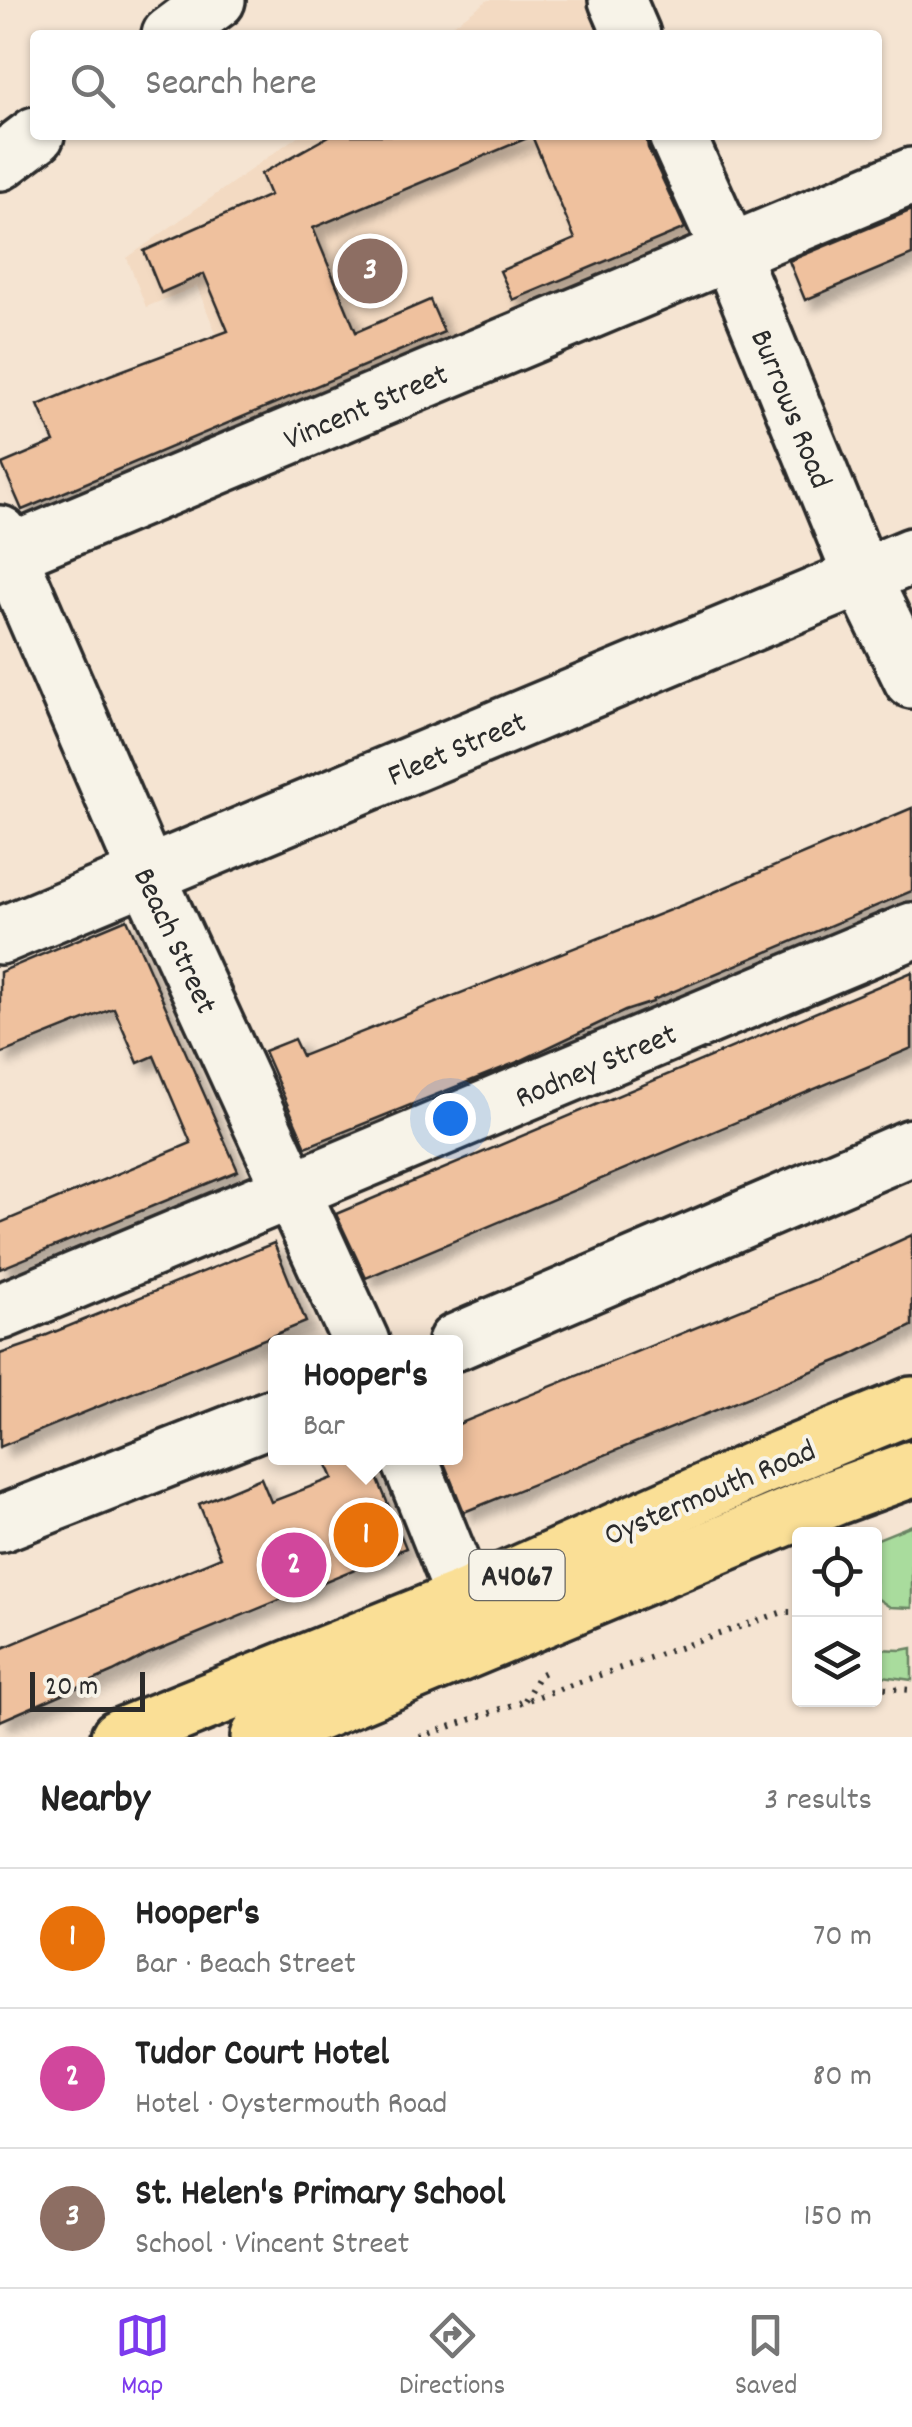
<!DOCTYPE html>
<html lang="en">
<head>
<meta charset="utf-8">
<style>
	:root { --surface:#fff; --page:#f6f6f6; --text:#222; --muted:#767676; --line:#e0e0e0; --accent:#7c3aed }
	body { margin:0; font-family:Dekko,sans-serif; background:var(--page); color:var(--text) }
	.controls { position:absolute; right:30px; bottom:30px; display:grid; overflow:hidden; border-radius:10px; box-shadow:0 2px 8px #0004 }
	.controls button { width:90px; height:90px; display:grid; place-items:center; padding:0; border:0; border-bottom:2px solid var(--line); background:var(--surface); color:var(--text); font:50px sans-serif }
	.scale { position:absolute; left:30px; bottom:25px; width:115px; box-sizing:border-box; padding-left:10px; border:5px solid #2b2b2b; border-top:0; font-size:28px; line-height:35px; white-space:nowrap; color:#2b2b2b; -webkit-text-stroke:8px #f7f3e8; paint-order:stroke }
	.you { position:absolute; left:450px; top:1118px; width:35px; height:35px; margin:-25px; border:8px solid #fff; border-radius:50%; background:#1a73e8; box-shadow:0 0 0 15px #1a73e833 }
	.badge { display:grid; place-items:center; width:65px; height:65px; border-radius:50%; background:var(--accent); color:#fff; font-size:32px; font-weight:700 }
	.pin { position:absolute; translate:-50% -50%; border:5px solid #fff; box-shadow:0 2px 10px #0006 }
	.popup { position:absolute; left:268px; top:1335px; width:195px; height:130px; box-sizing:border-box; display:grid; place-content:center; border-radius:10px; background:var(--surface); filter:drop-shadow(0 2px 8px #0005); font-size:32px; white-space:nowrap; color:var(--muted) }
	.popup b { font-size:38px; color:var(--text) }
	.popup::after { content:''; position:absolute; left:50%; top:100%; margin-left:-20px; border:20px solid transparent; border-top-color:var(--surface) }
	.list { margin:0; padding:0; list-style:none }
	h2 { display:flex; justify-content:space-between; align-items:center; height:130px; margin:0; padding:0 40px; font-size:42px }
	h2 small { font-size:32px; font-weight:400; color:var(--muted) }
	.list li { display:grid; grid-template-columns:65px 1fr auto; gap:30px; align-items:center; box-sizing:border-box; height:140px; padding:0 40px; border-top:2px solid var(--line) }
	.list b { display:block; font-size:38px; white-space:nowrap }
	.list p { margin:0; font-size:32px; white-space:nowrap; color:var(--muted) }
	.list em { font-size:32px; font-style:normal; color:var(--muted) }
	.icon { flex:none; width:55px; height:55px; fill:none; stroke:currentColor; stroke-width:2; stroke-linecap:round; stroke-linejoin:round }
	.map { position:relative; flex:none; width:912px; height:1737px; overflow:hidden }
	.search { position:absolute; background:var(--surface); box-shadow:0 2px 8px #0004; left:30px; right:30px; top:30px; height:110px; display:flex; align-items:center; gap:25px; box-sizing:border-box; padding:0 35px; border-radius:10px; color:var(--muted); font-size:38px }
	.sheet { height:550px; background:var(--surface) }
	nav { display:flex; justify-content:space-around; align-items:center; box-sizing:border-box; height:140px; border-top:2px solid var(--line); background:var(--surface); font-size:28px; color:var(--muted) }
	nav a { display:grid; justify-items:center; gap:5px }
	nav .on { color:var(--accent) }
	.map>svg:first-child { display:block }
	.built { fill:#f3dac2 }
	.green { fill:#a9dc9d; stroke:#6a8464; stroke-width:2.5 }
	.building { fill:#efc19e; stroke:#2b2b2b; stroke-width:2.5; filter:url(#shadow) }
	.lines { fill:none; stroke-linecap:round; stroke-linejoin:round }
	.minor-casing { stroke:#2b2b2b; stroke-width:62 }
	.major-casing { stroke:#2b2b2b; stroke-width:62 }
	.path { stroke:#2b2b2b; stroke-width:6; stroke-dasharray:2.5 8; stroke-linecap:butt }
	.minor { stroke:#f7f3e8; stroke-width:55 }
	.major { stroke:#fadf96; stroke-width:55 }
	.labels { text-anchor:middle; stroke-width:8; stroke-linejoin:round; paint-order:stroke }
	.shield { fill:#f7f3e8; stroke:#686764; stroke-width:2.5 }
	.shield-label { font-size:30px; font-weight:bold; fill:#2b2b2b }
	.street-label { font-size:32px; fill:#2b2b2b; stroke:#f7f3e8 }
</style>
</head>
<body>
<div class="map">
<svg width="912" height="1737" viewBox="0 0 912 1737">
	<defs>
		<filter id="shadow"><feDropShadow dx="9" dy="9" stdDeviation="5" flood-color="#0004"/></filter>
	</defs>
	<rect width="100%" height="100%" fill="#f5e4d2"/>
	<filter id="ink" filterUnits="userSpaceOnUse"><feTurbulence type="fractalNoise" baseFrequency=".01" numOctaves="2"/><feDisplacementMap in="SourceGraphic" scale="20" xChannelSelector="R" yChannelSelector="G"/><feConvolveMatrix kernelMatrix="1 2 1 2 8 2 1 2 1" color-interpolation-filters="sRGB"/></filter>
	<g filter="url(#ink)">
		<!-- built -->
		<g class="built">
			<path d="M488,0H608L623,35H439Z"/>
			<path d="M299,135H665L704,231L252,423L197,286L146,307L127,258Z"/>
		</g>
		<!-- green -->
		<g class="green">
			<path d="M912,1525V1608L890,1607L875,1597V1540Z"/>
			<path d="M912,1648V1680L875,1675V1649L902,1650Z"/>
		</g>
		<!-- building -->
		<g class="building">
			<path d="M331,135H646L648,148L685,228L513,300L500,271L575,239L532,136L313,228L356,332L430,300L444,332L22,510L2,464L54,442L38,405L110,375L228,331L204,274L161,293L144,251L270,195L261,174Z"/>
			<path d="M912,210V255L805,300L789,261Z"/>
			<path d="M912,808V891L653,1000V1002L625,1011L520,1061L306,1147L264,1051L294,1039L302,1056L700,898Z"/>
			<path d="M127,919L238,1171L0,1269V1223L191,1143L154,1056L138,1063L114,1008L0,1054V972Z"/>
			<path d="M912,972V1048L366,1278L336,1214Z"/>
			<path d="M912,1235V1326L847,1357L464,1512L442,1458H456V1425L818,1278Z"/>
			<path d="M274,1243L306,1322L0,1447V1354L38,1341L37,1339Z"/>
			<path d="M324,1458H369L406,1548L148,1654L113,1672L0,1721V1649L221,1557L199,1504L261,1478L271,1502L333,1478Z"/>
		</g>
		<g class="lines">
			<defs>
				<g id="minor">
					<path d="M617,0L632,35"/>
					<path d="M170,35L217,0"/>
					<path d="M677,135L730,253L863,579L912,680"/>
					<path d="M0,162L36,135"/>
					<path d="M0,534L147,875L361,1342"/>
					<path d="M0,557L912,176"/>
					<path d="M0,936L912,556"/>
					<path d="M0,1312L912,931"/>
					<path d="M456,1342L912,1147"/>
					<path d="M409,1458L465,1598"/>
					<path d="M0,1524L276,1416"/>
				</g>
				<g id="major">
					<path d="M119,1737L465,1598L756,1469L912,1405"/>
					<path d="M259,1737L835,1497L912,1469"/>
				</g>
			</defs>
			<!-- minor casing -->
			<use href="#minor" class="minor-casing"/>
			<!-- major casing -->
			<use href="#major" class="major-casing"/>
			<!-- path -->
			<g class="path">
				<path d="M874,1687L912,1690"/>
				<path d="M525,1700L539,1675L547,1671"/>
				<path d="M420,1737L783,1612H800"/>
			</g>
			<!-- minor -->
			<use href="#minor" class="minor"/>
			<!-- major -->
			<use href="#major" class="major"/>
		</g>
	</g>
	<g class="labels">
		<!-- shield labels -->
		<rect class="shield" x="469.5" y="1550" width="95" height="50" rx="8"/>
		<g class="shield-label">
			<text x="517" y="1585">A4067</text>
		</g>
		<!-- street labels -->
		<g class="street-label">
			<text transform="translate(365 405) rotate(-23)" y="11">Vincent Street</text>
			<text transform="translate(793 408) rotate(68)" y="11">Burrows Road</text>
			<text transform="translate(456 747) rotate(-23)" y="11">Fleet Street</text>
			<text transform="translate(177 940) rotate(65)" y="11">Beach Street</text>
			<text transform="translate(595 1064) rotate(-23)" y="11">Rodney Street</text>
			<text transform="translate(709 1491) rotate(-23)" y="11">Oystermouth Road</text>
		</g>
	</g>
</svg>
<div class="controls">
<button><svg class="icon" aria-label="locate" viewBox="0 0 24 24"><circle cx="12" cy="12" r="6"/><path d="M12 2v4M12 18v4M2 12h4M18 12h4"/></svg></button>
<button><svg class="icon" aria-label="layers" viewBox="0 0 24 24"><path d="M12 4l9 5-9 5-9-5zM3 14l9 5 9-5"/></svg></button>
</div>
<div class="scale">20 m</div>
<div class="you"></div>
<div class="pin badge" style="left:366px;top:1535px;background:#e8710a">1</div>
<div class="popup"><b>Hooper's</b>Bar</div>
<div class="pin badge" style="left:294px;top:1565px;background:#d1479c">2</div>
<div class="pin badge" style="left:370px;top:271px;background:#8d6e63">3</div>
<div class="search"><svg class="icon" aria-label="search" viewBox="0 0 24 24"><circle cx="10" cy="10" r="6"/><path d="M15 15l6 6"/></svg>Search here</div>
</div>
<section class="sheet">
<h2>Nearby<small>3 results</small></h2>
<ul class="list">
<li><span class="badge" style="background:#e8710a">1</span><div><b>Hooper's</b><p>Bar · Beach Street</p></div><em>70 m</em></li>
<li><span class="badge" style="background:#d1479c">2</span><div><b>Tudor Court Hotel</b><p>Hotel · Oystermouth Road</p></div><em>80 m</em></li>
<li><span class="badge" style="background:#8d6e63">3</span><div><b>St. Helen's Primary School</b><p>School · Vincent Street</p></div><em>150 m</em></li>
</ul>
</section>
<nav>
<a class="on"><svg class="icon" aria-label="map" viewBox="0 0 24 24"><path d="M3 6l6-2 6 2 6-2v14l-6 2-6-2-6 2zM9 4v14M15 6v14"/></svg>Map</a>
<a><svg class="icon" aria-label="directions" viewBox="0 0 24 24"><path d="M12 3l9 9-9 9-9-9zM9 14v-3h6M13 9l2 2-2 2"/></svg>Directions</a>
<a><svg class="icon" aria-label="saved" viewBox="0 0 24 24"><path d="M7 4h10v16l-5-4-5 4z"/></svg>Saved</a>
</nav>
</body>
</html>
